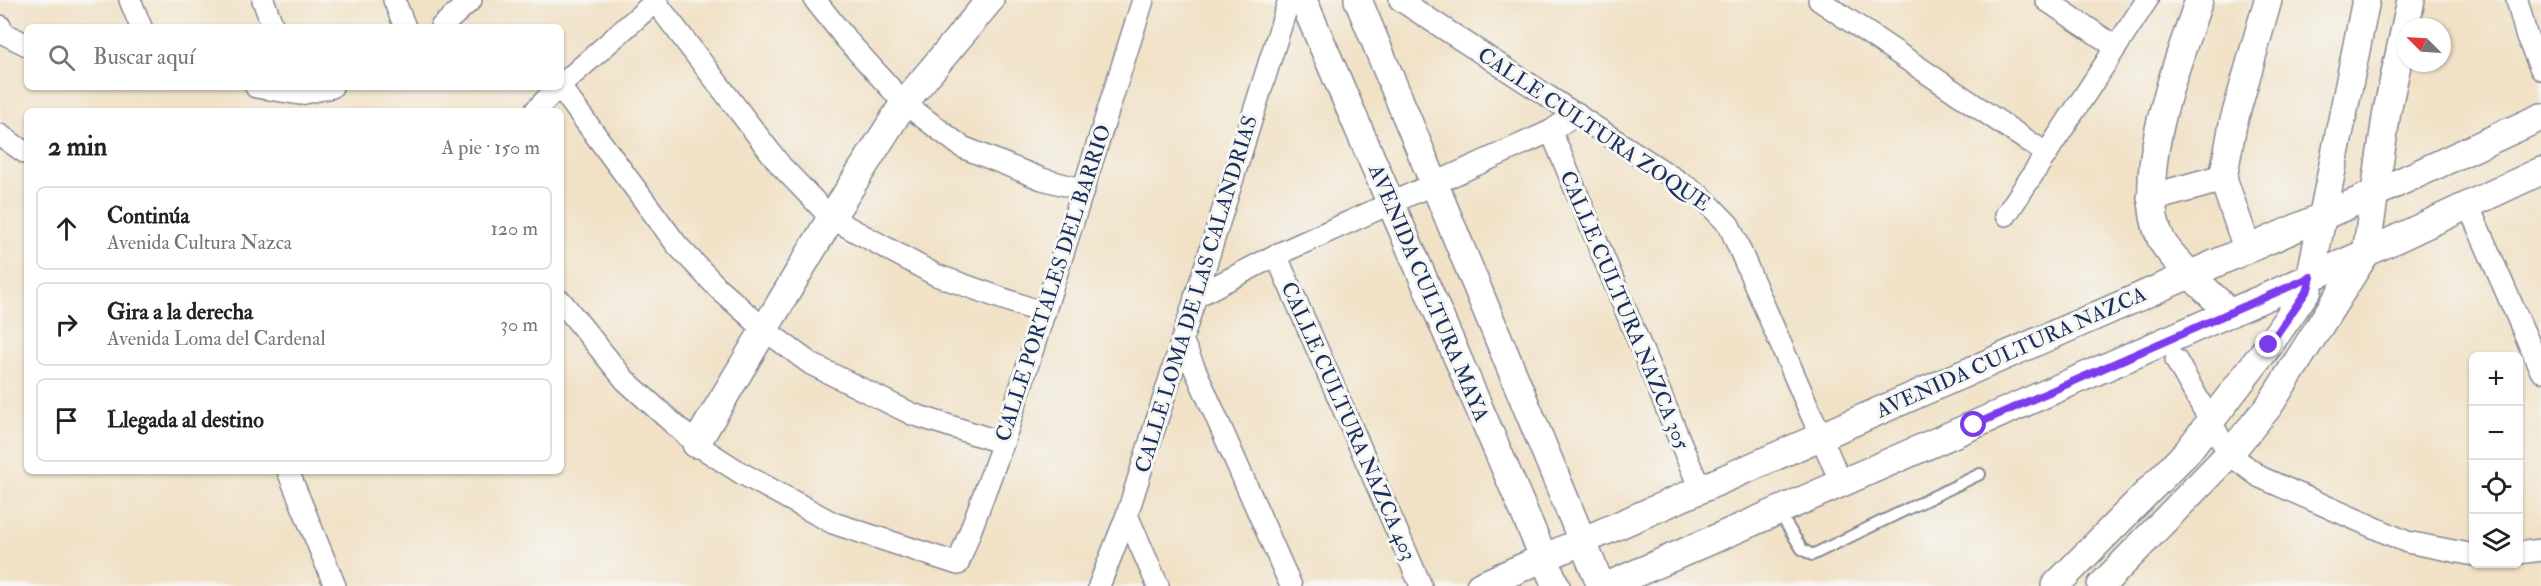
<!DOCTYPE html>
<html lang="es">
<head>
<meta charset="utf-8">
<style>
	:root { --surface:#fff; --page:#f6f6f6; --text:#222; --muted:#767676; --line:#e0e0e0 }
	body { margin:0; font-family:"IM FELL Double Pica",serif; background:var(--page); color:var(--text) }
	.controls { position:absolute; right:18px; bottom:18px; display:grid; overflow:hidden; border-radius:9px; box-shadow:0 2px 4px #0004 }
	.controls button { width:54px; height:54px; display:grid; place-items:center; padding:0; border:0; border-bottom:2px solid var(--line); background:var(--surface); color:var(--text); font:30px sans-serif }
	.compass { position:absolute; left:2397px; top:18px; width:54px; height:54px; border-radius:50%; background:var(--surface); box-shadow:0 2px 4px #0004; rotate:294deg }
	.stop { position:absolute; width:18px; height:18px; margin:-14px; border:4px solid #7c3aed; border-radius:50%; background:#fff }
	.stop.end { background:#7c3aed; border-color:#fff; box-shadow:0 2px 6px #0008 }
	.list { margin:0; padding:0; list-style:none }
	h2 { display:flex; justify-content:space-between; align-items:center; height:78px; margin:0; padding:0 24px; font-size:26px }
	h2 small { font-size:20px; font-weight:400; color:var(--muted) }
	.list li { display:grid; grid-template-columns:39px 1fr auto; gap:18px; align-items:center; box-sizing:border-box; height:84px; margin:0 12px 12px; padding:0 12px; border:2px solid var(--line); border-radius:9px }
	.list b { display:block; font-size:22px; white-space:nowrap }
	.list p { margin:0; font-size:20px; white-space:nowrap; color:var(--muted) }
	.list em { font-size:20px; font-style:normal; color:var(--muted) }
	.icon { flex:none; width:33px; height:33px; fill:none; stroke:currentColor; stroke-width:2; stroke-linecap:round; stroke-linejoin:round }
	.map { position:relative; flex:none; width:2541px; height:586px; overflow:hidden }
	.search { position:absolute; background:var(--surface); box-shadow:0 2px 4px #0004; left:24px; top:24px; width:540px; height:66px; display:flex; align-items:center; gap:15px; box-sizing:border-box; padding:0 21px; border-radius:9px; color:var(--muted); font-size:22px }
	.panel { position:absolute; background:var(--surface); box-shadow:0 2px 4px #0004; left:24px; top:108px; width:540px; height:366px; border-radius:9px }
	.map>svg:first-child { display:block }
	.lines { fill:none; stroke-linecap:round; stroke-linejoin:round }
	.service-casing { stroke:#868892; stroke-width:14 }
	.minor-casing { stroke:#868892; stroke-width:24 }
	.tertiary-casing { stroke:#868892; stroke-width:30 }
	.service { stroke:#fff; stroke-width:10 }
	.minor { stroke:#fff; stroke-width:21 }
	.tertiary { stroke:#fff; stroke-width:27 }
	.route { stroke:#7c3aed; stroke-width:8 }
	.labels { text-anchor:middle; stroke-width:6; stroke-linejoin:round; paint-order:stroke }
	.street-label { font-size:21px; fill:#1b2f5e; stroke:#f6f6f2 }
</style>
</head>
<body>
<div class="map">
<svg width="2541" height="586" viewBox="0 0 2541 586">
	<rect width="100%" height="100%" fill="#f6f6f2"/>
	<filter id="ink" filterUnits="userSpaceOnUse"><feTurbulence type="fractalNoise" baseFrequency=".0167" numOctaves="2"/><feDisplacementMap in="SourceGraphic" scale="12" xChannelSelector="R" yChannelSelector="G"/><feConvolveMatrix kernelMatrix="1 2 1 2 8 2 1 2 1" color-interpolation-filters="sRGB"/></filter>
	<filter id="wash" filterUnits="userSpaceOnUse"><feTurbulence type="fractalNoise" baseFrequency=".008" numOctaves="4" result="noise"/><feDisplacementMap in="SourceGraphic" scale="24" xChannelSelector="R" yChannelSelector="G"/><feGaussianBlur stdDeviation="1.35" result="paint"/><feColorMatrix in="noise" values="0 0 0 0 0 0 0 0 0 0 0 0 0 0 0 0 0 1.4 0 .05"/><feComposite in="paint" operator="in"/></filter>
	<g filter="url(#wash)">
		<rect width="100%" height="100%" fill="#f1e1c6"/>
	</g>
	<g filter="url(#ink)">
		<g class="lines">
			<defs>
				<path id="service" d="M1778,511L1802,549L1812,555L1980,474"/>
				<g id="minor">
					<path d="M130,0L141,27"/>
					<path d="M263,0L273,27"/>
					<path d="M394,0L405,27"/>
					<path d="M654,0L781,166L831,218L936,275L1043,313"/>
					<path d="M815,0L846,39L904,103L962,147L1042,179L1084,190"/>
					<path d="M1400,0L1701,196L1729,225L1841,483"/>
					<path d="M1819,0L2047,154"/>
					<path d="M2046,0L2116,47"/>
					<path d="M2517,0L2526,34L2541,69"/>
					<path d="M0,26L3,33L27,45"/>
					<path d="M441,27L471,0"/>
					<path d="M561,85L657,0"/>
					<path d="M256,87L300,94L332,87"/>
					<path d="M560,87L677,245L718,288L765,330L811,364L912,414L1003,443"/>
					<path d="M535,111L558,87"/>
					<path d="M1551,131L1700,489"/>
					<path d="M0,135L27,154"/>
					<path d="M2468,205L2541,371"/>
					<path d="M2006,215L2147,0"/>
					<path d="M1276,255L1421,586"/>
					<path d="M1195,297L1276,255L1551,131L1577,113"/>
					<path d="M561,301L625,380L696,444L741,473L833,523L958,564L1003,443L1143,0"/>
					<path d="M1182,340L1291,586"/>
					<path d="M2176,360L2229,454L2260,477L2407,542L2474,555"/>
					<path d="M288,471L335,586"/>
					<path d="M1127,515L1158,586"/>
					<path d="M2518,553L2541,550"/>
					<path d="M1099,586L1127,515L1289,0"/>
				</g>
				<g id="tertiary">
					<path d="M1303,0L1556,586"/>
					<path d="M1358,0L1601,586"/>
					<path d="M2199,0C2178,62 2132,177 2161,239C2169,257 2214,297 2230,313"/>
					<path d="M2151,198L2223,178"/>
					<path d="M2247,248L2223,178L2233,124L2268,0"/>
					<path d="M696,444L831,218L904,103L990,0"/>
					<path d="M1480,586L2376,193L2541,117"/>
					<path d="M1607,586L2366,253L2541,171"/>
					<path d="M2055,586L2187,452L2269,345L2308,289L2366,0"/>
					<path d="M2101,586L2229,454L2269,406L2366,253L2387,111L2411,0"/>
				</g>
			</defs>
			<!-- service casing -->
			<use href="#service" class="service-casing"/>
			<!-- minor casing -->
			<use href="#minor" class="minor-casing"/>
			<!-- tertiary casing -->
			<use href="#tertiary" class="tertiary-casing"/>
			<!-- service -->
			<use href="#service" class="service"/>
			<!-- minor -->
			<use href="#minor" class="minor"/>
			<!-- tertiary -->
			<use href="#tertiary" class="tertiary"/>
		</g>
	</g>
	<g class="lines" filter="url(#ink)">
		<!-- route -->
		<path class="route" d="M1974,425L2311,277L2308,289L2269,345"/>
	</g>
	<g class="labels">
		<!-- street labels -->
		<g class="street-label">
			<text transform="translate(1594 129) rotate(34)" y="7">CALLE CULTURA ZOQUE</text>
			<text transform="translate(1053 283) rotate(-72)" y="7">CALLE PORTALES DEL BARRIO</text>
			<text transform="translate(1429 293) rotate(67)" y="7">AVENIDA CULTURA MAYA</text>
			<text transform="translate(1196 294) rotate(-73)" y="7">CALLE LOMA DE LAS CALANDRIAS</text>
			<text transform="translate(1625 310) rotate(67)" y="7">CALLE CULTURA NAZCA 305</text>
			<text transform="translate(2011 352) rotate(-24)" y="7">AVENIDA CULTURA NAZCA</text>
			<text transform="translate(1349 421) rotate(66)" y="7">CALLE CULTURA NAZCA 403</text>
		</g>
	</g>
</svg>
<div class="controls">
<button>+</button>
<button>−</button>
<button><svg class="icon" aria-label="locate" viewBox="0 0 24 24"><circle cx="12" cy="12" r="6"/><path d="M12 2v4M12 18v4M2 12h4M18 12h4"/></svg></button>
<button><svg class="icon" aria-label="layers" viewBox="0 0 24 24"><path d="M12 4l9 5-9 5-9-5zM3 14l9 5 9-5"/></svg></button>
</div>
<svg class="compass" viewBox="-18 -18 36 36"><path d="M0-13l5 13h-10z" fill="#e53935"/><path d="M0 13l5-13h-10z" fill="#767676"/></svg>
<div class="stop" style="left:1974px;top:425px"></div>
<div class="stop end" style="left:2269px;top:345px"></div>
<div class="search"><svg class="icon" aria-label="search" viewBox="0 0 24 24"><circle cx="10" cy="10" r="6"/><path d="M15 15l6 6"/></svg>Buscar aquí</div>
<section class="panel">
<h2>2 min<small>A pie · 150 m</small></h2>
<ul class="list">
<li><svg class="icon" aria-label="ahead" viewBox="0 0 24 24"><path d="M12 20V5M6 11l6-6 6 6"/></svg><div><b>Continúa</b><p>Avenida Cultura Nazca</p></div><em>120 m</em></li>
<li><svg class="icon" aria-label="right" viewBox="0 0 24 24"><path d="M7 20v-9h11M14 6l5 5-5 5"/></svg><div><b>Gira a la derecha</b><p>Avenida Loma del Cardenal</p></div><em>30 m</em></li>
<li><svg class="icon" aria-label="arrive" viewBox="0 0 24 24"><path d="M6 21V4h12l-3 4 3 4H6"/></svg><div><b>Llegada al destino</b></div></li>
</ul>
</section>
</div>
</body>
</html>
